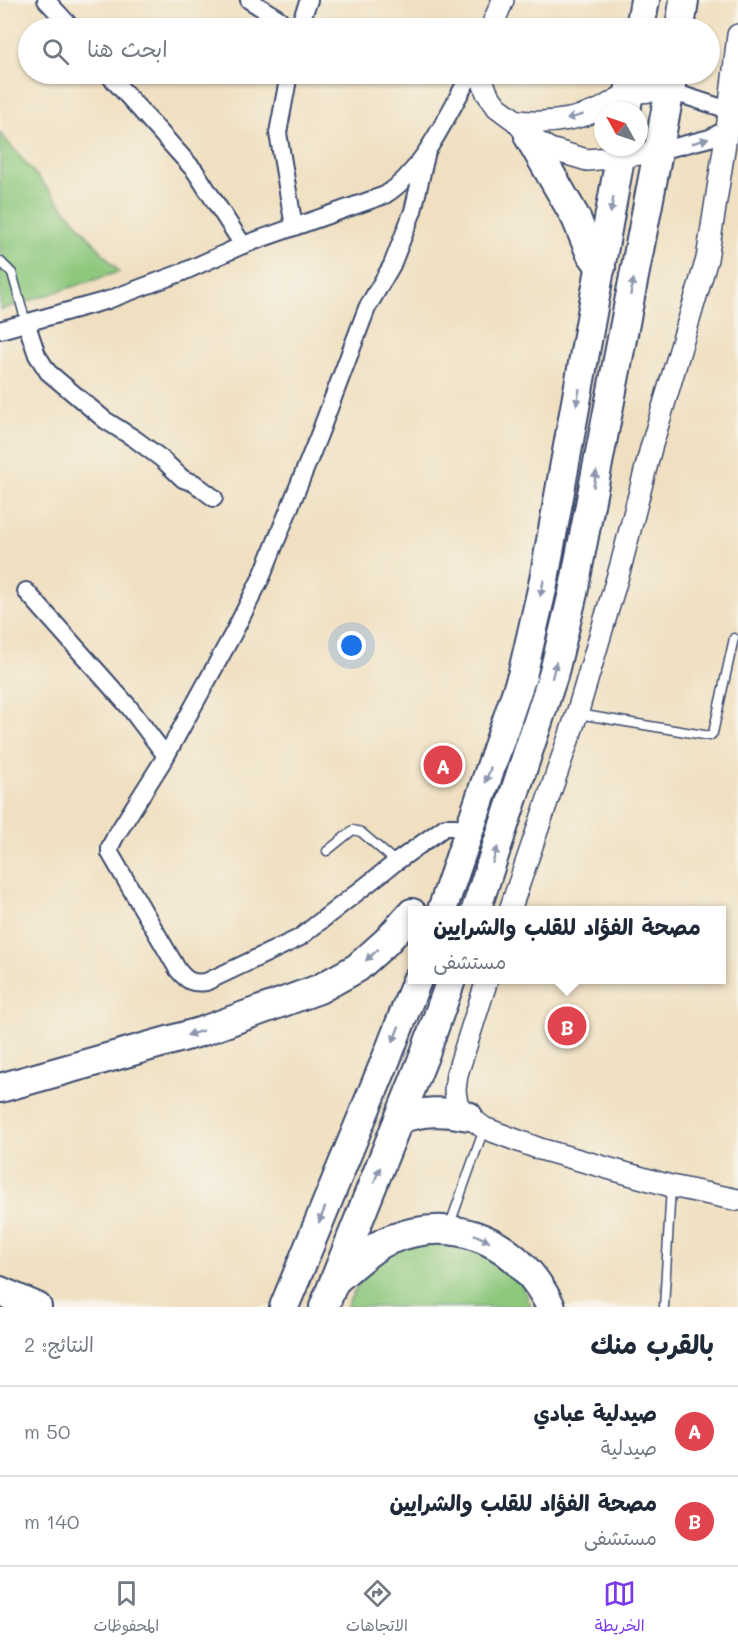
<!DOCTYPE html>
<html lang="ar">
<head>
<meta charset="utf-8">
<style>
	:root { --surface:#fff; --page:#f6f6f7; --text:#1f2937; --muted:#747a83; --line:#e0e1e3; --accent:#7c3aed }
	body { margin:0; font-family:Mali,"Playpen Sans Arabic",sans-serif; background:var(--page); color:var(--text); direction:rtl }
	.compass { position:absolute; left:594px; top:102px; width:54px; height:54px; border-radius:50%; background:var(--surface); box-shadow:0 2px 4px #0004; rotate:310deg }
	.you { position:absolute; left:352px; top:646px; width:21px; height:21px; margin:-15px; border:4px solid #fff; border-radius:50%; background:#1a73e8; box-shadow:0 0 0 9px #1a73e833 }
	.badge { display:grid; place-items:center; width:39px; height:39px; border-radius:50%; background:var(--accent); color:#fff; font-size:20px; font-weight:700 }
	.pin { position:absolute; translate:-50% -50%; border:3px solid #fff; box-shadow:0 2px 6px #0006 }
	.popup { position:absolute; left:408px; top:906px; width:318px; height:78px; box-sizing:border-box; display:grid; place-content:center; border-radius:0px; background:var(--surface); filter:drop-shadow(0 2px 4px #0005); font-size:20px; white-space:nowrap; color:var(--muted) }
	.popup b { font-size:22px; color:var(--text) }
	.popup::after { content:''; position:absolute; left:50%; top:100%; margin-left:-12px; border:12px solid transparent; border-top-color:var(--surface) }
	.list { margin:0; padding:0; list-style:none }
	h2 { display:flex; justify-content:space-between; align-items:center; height:78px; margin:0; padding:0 24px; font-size:26px }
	h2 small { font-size:20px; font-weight:400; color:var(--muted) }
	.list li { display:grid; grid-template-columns:39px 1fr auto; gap:18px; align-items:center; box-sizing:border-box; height:90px; padding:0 24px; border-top:2px solid var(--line) }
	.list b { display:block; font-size:22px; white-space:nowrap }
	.list p { margin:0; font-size:20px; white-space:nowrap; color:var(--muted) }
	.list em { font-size:20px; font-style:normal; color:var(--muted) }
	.icon { flex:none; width:33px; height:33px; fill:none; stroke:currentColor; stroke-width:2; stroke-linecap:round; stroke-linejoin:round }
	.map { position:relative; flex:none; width:738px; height:1307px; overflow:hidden; direction:ltr }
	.search { position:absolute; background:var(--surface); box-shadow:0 2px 4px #0004; left:18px; right:18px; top:18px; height:66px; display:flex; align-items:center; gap:15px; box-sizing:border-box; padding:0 21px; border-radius:33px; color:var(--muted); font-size:22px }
	.sheet { height:258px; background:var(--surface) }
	nav { display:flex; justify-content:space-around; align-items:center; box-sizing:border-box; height:84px; border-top:2px solid var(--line); background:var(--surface); font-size:16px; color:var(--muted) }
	nav a { display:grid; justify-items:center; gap:3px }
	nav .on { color:var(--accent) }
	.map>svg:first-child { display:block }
	.green { fill:#8dc87d; stroke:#547c6e; stroke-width:1.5 }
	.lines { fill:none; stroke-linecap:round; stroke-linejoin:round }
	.service-casing { stroke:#3b4a6d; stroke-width:11 }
	.minor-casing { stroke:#3b4a6d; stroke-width:20 }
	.tertiary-casing { stroke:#3b4a6d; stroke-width:24 }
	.trunk-casing { stroke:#3b4a6d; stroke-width:32 }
	.service { stroke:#fff; stroke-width:8 }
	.minor { stroke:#fff; stroke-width:16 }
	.tertiary { stroke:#fff; stroke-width:21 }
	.trunk { stroke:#fff; stroke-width:28 }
	.oneway { fill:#8d97ae }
</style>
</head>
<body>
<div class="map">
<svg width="738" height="1307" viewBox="0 0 738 1307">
	<rect width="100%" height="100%" fill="#f7f3e8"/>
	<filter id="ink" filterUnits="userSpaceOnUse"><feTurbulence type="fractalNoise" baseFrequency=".0167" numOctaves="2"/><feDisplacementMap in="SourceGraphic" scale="12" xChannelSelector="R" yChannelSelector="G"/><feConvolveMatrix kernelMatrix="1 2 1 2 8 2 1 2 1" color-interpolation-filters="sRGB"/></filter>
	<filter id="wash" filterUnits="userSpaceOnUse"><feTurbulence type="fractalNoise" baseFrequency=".008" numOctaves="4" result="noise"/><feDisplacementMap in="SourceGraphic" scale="24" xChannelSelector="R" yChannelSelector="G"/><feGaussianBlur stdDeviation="1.35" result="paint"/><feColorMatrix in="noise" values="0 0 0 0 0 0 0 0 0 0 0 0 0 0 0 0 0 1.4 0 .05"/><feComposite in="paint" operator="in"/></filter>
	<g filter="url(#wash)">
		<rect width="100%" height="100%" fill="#f0e0c1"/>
		<!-- green -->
		<g class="green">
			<path d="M0,133L119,272L0,310Z"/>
			<path d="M459,1240C492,1259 521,1267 531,1307H346C357,1284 374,1259 398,1248C409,1244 445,1242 459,1240Z"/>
		</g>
	</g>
	<g filter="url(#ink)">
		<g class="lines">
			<defs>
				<g id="service">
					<path d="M0,261L12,273L26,322"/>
					<path d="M578,714L710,736L713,733L734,638"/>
					<path d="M327,851L353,830L361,832L396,862"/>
					<path d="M449,1227L484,1129"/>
					<path d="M664,1307L671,1187"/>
				</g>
				<g id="minor">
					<path d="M46,0L72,28"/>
					<path d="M249,0L279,19L288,28"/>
					<path d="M298,28L309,0"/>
					<path d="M108,74L195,171L243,245"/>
					<path d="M289,74L278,133L294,227"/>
					<path d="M670,91L738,113"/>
					<path d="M427,151L413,211L392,265L367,308L319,435L262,576L234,632L166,756L115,837L110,847V853L178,970C187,981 192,984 206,982L299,938L396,862L445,827H455L469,831"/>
					<path d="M659,151L710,138L734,125"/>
					<path d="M26,322L37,355L48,372L105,420L135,439L162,459L183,479L194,483L214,498"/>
					<path d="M0,330L108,300L183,272L243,245L385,195C424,171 448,112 471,74"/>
					<path d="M26,591L129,707L166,756"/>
				</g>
				<g id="tertiary">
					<path d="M491,28L503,0"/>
					<path d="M480,74L487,93L497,107L516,121L529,137L550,149L587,160L620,157L659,151"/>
					<path d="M516,121C544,124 573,121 599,110C609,105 618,98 628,94C641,90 657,91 670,91"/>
					<path d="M510,910L577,714L621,565L651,448L707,259L727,130L738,35"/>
					<path d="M487,980L457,1074L455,1090L457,1104L468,1116L484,1128L540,1149L671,1186L738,1200"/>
				</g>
				<g id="trunk">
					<path d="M640,28L645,0"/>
					<path d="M680,28L684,0"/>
					<path d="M626,111L632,74"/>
					<path d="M529,137L576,218L590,252L601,267"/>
					<path d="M442,910L522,676L543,585L622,147"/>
					<path d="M476,910L553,676L573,593L673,74"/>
					<path d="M0,1088L200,1032L319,989L357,968L386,942L412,913"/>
					<path d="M399,1119C423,1111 443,1110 468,1116"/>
					<path d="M337,1279C351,1267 372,1247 389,1240C457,1213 519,1242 551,1307"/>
					<path d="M0,1291L37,1307"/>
					<path d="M284,1307L389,1052L417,980"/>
					<path d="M324,1307L424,1056L451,980"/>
				</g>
			</defs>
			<!-- service casing -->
			<use href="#service" class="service-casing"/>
			<!-- minor casing -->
			<use href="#minor" class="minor-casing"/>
			<!-- tertiary casing -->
			<use href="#tertiary" class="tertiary-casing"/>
			<!-- trunk casing -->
			<use href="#trunk" class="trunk-casing"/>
			<!-- service -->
			<use href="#service" class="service"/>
			<!-- minor -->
			<use href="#minor" class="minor"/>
			<!-- tertiary -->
			<use href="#tertiary" class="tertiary"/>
			<!-- trunk -->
			<use href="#trunk" class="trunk"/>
		</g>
		<!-- one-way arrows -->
		<defs><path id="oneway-solid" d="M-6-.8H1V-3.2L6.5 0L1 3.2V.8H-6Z" transform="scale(1.5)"/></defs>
		<g class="oneway">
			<use href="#oneway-solid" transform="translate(575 117) rotate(164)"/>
			<use href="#oneway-solid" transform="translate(700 141) rotate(-17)"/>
			<use href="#oneway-solid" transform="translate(612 205) rotate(100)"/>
			<use href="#oneway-solid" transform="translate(632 287) rotate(-79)"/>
			<use href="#oneway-solid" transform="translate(578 397) rotate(100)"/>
			<use href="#oneway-solid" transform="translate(595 479) rotate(-79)"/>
			<use href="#oneway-solid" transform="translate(542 588) rotate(102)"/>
			<use href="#oneway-solid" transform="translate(554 670) rotate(-76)"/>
			<use href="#oneway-solid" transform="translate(488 775) rotate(109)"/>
			<use href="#oneway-solid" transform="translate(495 855) rotate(-72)"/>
			<use href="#oneway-solid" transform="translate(372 955) rotate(138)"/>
			<use href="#oneway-solid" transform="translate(195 1033) rotate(163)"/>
			<use href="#oneway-solid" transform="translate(396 1034) rotate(111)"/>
			<use href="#oneway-solid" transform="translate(377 1175) rotate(-68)"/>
			<use href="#oneway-solid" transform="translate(322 1215) rotate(112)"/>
			<use href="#oneway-solid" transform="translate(482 1238) rotate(25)"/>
		</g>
	</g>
</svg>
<svg class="compass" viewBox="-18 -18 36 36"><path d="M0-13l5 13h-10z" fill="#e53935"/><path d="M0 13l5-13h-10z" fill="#747a83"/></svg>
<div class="you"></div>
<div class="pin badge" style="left:443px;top:765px;background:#e0444e">A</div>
<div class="pin badge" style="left:567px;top:1026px;background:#e0444e">B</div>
<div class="popup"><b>مصحة الفؤاد للقلب والشرايين</b>مستشفى</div>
<div class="search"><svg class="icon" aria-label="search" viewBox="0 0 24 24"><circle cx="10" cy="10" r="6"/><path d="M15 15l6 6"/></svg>ابحث هنا</div>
</div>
<section class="sheet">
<h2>بالقرب منك<small>النتائج: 2</small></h2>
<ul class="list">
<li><span class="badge" style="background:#e0444e">A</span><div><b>صيدلية عبادي</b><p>صيدلية</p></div><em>50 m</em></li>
<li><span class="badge" style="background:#e0444e">B</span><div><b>مصحة الفؤاد للقلب والشرايين</b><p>مستشفى</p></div><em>140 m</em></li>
</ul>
</section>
<nav>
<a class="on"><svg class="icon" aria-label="map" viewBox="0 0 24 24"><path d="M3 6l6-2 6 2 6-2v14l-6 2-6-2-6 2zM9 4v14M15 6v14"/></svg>الخريطة</a>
<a><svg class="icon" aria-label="directions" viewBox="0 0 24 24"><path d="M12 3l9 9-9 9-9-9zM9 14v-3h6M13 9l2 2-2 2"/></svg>الاتجاهات</a>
<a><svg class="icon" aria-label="saved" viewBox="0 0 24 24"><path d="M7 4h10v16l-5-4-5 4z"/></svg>المحفوظات</a>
</nav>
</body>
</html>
